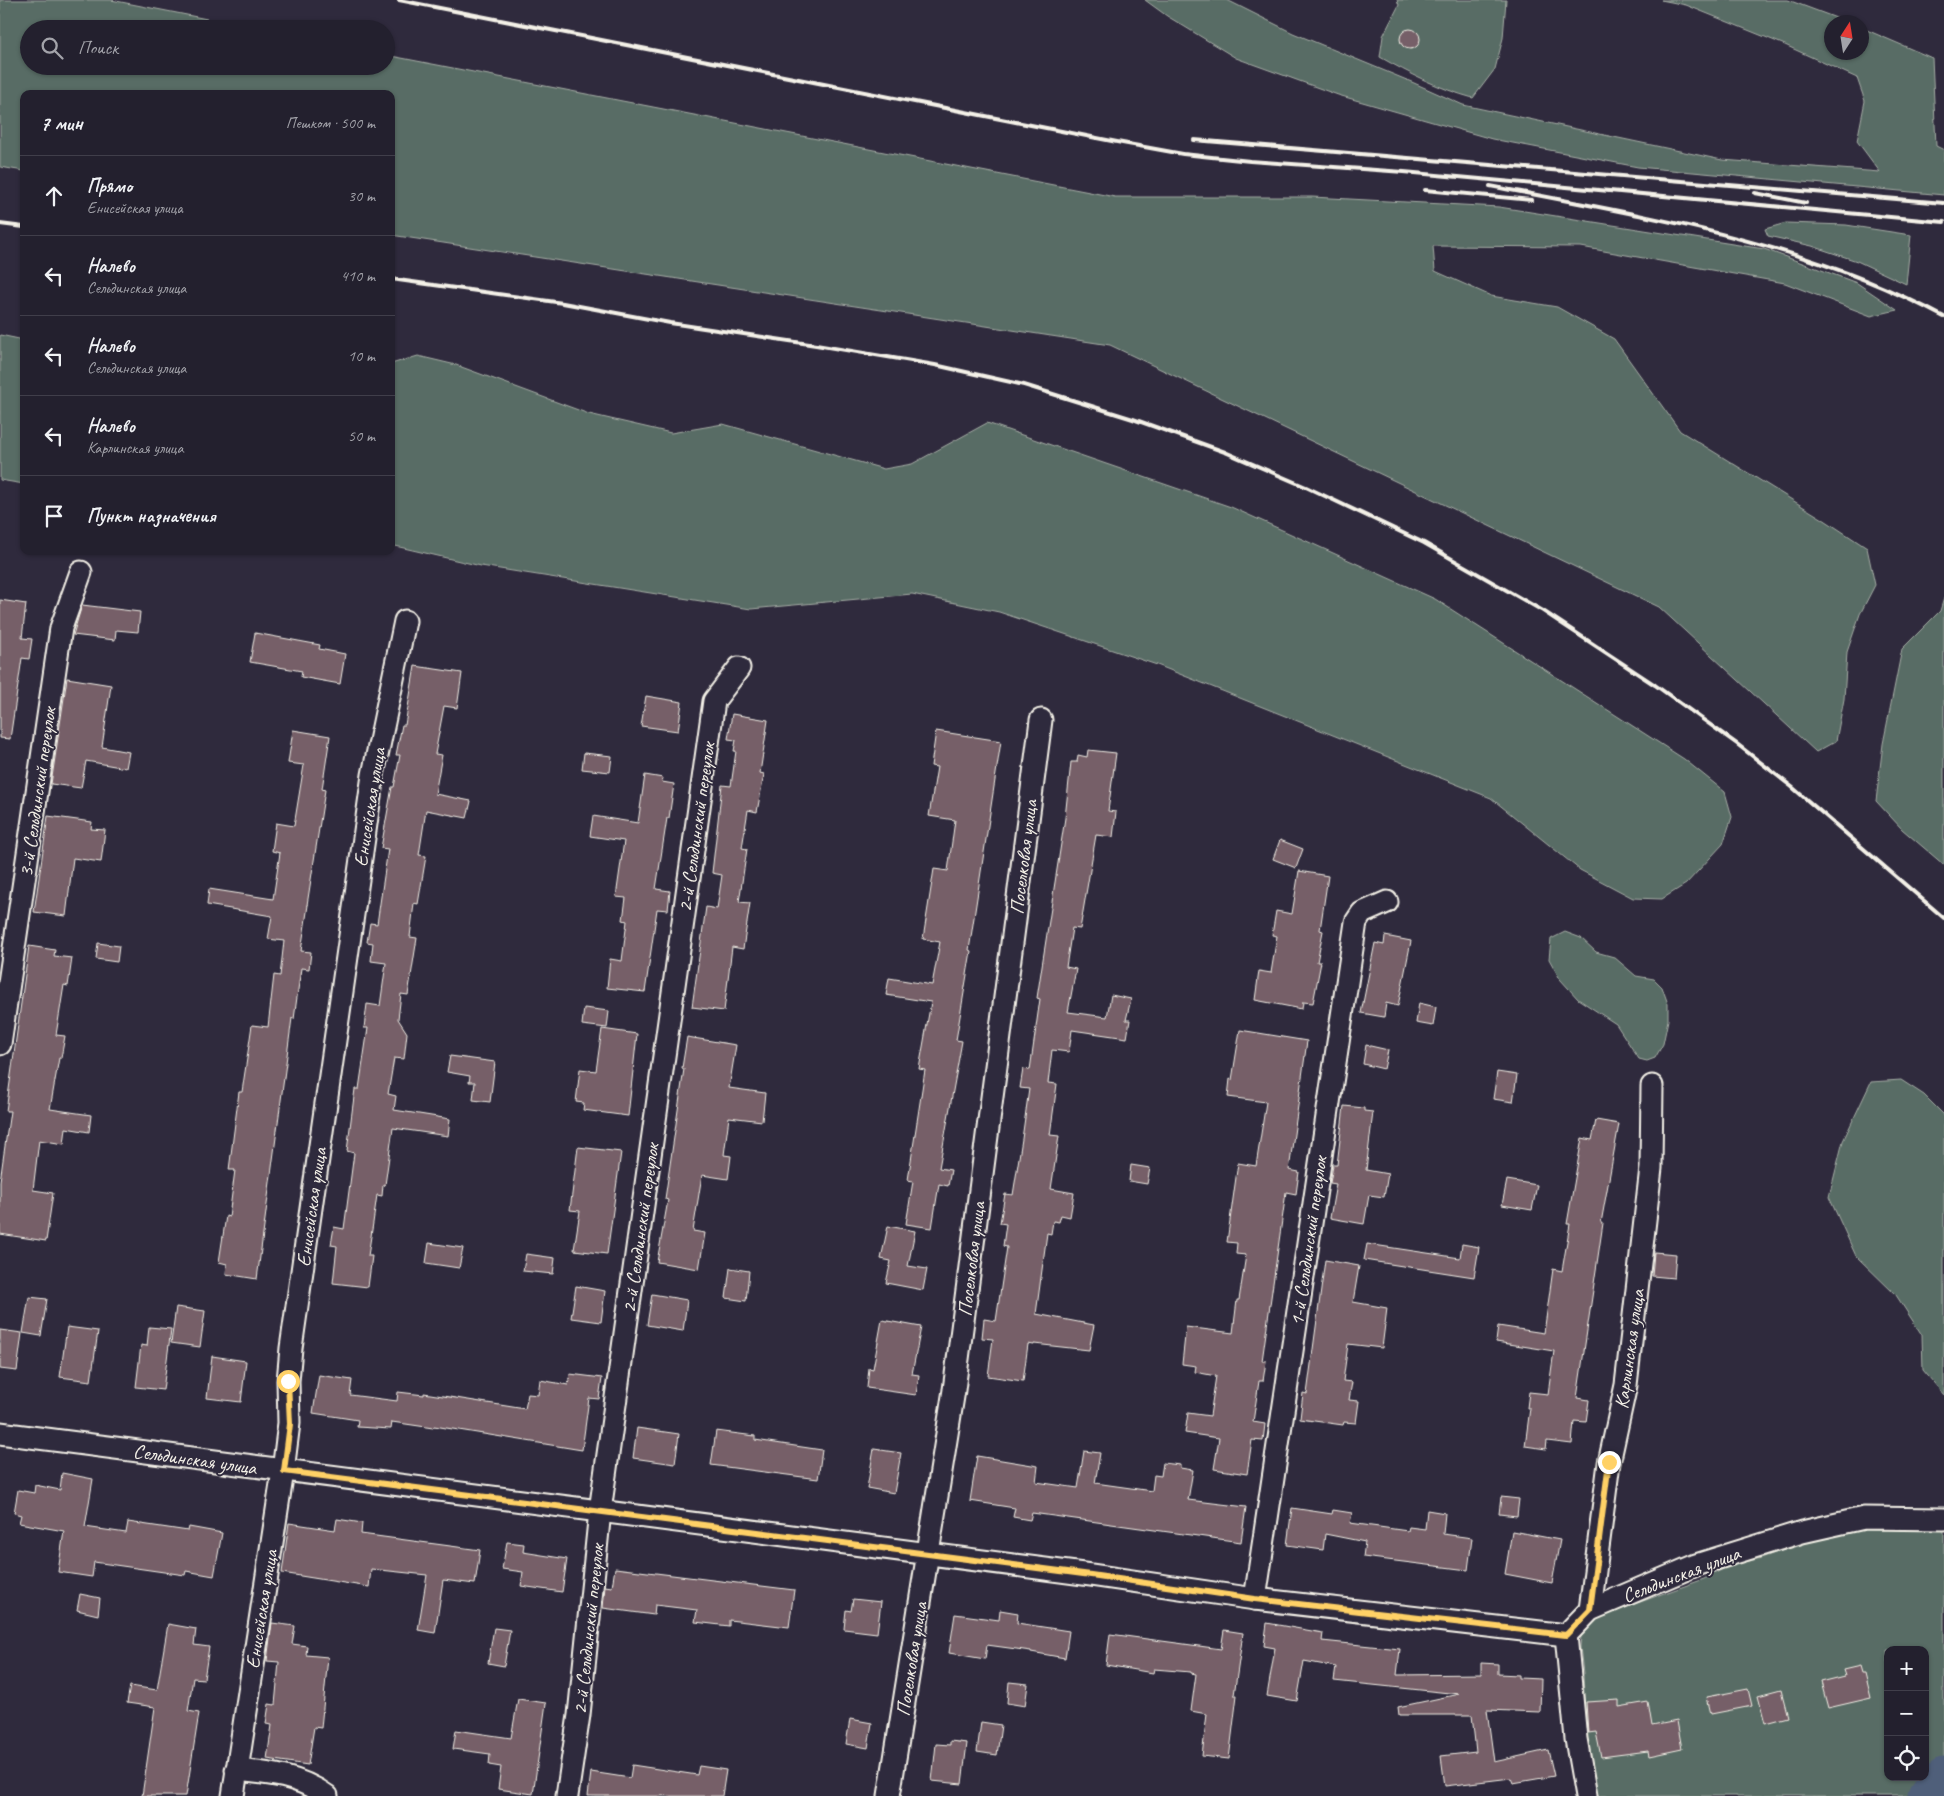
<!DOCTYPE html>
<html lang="ru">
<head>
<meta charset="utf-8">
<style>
	:root { --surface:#23202e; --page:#2b2836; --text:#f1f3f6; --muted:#a3a3aa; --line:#403e4a }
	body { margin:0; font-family:Caveat,sans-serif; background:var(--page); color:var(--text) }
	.controls { position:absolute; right:15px; bottom:15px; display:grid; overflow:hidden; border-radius:10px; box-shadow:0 1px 4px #0004 }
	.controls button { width:45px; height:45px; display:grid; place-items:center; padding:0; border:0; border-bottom:1px solid var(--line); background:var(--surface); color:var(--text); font:25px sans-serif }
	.compass { position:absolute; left:1824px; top:15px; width:45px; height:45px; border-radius:50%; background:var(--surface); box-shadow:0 1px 4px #0004; rotate:12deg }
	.stop { position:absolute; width:15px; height:15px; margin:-11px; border:4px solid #ffd166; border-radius:50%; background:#fff }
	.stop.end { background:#ffd166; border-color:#fff; box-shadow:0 1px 5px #0008 }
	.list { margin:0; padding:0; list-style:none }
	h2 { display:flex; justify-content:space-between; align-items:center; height:65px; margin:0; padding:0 20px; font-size:21px }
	h2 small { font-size:16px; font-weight:400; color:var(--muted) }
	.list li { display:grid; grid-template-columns:32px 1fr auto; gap:15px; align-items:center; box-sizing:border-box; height:80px; padding:0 20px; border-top:1px solid var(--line) }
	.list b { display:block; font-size:19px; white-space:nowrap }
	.list p { margin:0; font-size:16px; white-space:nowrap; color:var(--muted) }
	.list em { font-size:16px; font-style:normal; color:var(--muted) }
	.icon { flex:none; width:28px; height:28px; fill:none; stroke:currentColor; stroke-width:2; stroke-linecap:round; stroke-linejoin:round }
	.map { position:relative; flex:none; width:1944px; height:1796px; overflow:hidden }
	.search { position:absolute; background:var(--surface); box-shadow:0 1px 4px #0004; left:20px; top:20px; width:375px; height:55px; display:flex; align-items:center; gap:12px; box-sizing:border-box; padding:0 18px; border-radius:28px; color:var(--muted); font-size:19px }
	.panel { position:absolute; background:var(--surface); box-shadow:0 1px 4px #0004; left:20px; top:90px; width:375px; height:465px; border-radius:10px }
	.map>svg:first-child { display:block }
	.green { fill:#596c65; stroke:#a6aea6; fill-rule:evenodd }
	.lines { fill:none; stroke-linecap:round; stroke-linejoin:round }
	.river { stroke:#505e7a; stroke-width:39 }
	.building { fill:#765e67; stroke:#f4f1e8 }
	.street-casing { stroke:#f4f1e8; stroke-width:25 }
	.street { stroke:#2f2a3d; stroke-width:21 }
	.rail { stroke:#f4f1e8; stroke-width:4 }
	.route { stroke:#ffd166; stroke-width:6 }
	.labels { text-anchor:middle; stroke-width:4; stroke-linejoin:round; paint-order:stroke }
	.street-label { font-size:20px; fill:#f4f1e8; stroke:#2f2a3d }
</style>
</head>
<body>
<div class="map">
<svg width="1944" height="1796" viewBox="0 0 1944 1796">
	<rect width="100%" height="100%" fill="#2f2a3d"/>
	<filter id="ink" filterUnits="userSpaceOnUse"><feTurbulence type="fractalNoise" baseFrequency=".02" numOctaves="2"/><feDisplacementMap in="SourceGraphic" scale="10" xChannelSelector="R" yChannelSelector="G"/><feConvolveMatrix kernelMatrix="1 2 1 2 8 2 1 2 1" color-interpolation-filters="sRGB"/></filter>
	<g filter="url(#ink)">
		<!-- green -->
		<g class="green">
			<path d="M0,0H111L207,19L216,29H29V66H386V55L1115,197H1312L1499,207L1764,249L1857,283L1897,310L1871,316L1785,283L1581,247L1433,246L1435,271L1491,296L1557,307L1614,339L1680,431L1823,519L1867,548L1875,585L1860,614L1847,652L1844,699L1836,741L1816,752L1659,607L1110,345L391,235V94H24V171L0,167Z"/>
			<path d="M1145,0H1227L1293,33L1414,83L1463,105L1722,160L1880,172L1857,141L1865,101L1857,78L1785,45L1686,5L1661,0H1788L1847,22H1832V52H1862V28L1932,58L1936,146L1944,150V195L1638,167L1492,139L1338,95L1236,58L1167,16Z"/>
			<path d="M1397,0H1506L1503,38L1495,69L1473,98C1440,89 1410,74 1380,57L1383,36L1399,5Z"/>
			<path d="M1786,223L1846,225L1911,235L1906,284L1857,261L1812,246L1768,236L1765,229Z"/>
			<path d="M0,335L24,340V484L0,480Z"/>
			<path d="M418,356L456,365L589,414L671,433L723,424L884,469L912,464L987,423L1231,507L1435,599L1684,759L1725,792L1732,817L1723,844L1686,884L1662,899L1633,898L1580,870L1491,798L1157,665L999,612L912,594L751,609L481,566L391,545V364Z"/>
			<path d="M1944,598V865L1902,829L1876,801L1883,744L1902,649L1940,611Z"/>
			<path d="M1565,932L1581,938L1596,952L1614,957L1636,976L1654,979L1662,987L1668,1004V1020L1663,1044L1655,1058L1647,1061L1639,1059L1616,1024L1578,999L1560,979L1549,959L1551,939Z"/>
			<path d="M1901,1080L1924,1095L1944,1115V1395L1923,1370L1922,1335L1896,1295L1856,1256L1829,1197L1843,1141L1871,1082Z"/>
			<path d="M1911,1527H1944V1796H1594L1587,1756L1583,1673L1580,1647L1581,1636L1588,1624L1596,1618L1704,1579L1727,1567L1761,1558L1812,1540L1859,1529L1882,1530ZM1888,1650H1925V1777H1888Z"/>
		</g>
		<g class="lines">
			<!-- river -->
			<path class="river" d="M1927,1796L1940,1779L1944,1776"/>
		</g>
		<!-- building -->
		<g class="building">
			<circle cx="1410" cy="39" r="10"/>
			<path d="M0,600L26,604L22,638L32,639L29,659L22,658L10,739L0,738Z"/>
			<path d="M82,605L140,612L138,632L116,630L115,640L73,635Z"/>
			<path d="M255,633L320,645L319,649L345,654L340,684L301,677L302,671L250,662Z"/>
			<path d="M415,666L462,673L457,708L444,706L435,754L442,755L435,794L471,801L467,818L426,810L419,855L426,856L418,904L414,903L410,937L417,938L408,995L401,994L398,1019L407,1033L404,1059L394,1058L388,1094L396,1096L394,1110L450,1119L448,1136L393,1128L385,1185H383L382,1196L377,1195L373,1223L368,1256H372L368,1287L333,1283L337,1246L331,1245L334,1227L344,1229L354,1153L347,1151L355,1089H359L368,1028H364L367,1004L380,1006L386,963L371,961L373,943L367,942L370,923L377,924L388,849L381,848L392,787H394L400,755H396L402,725H405Z"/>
			<path d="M67,678L111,685L102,747L129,752L126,768L86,761L81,788L51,784Z"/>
			<path d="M646,696L682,702L678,731L641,726Z"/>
			<path d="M732,714L768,720L760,773L764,774L757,812L748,810L742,848L747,849L739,902L750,903L743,949L732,947L724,1011L692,1007L706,907L717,909L722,875L712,873L722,785L731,786L736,751H734L736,740L728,739Z"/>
			<path d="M293,730L330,736L322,789L325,790L307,905H308L301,951L311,952L309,969L301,968L294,1019L292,1018L257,1279L226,1274L227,1264L219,1262L226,1216L229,1217L235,1170H229L239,1092H242L252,1025L268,1027L274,975L280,976L284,941L268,939L272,916L207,905L209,889L273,899L280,853L272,851L276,823L294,826L304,765L288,763Z"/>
			<path d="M936,731L1001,741L969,950L971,951L956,1040L962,1041L939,1168L951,1170L948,1186L939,1184L932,1228L906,1224L913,1181L908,1180L925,1070L919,1069L931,1002L886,995L889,978L932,985L940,942L923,939L934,869L948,871L955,820L929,816L937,767L931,766Z"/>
			<path d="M1088,750L1116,753L1108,811L1116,812L1113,837L1096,835L1080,929L1072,928L1066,967L1076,969L1068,1012L1107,1017L1111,995L1131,999L1126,1020H1130L1127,1038L1072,1030L1069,1052L1052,1050L1048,1083L1057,1084L1050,1135L1059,1136L1051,1189L1074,1193L1070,1217L1061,1215L1059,1222L1053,1221L1051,1234L1047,1233L1036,1314L1094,1325L1089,1350L1034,1344V1345L1028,1344L1023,1381L988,1376L993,1339L982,1338L984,1319L996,1321L1007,1247L1003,1246L1006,1224L1000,1223L1005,1194L1013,1195L1022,1139L1029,1089L1020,1088L1023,1069L1030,1070L1040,999L1037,998L1065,818L1071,762H1077L1078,755L1087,757Z"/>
			<path d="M584,753L612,756L610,772L582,769Z"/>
			<path d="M645,775L663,778L662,782L674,784L669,818H667L656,889L670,891L668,910L657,909L645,992L607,988L610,959L622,961L627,921L623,920L626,898L616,897L624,841L590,836L593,816L638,823Z"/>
			<path d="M48,816L92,822L91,829L105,830L101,862L73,858L66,916L34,912Z"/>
			<path d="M1280,840L1303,849L1296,868L1273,859Z"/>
			<path d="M1299,871L1328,876L1320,930L1323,931L1317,962H1321L1313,1003L1303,1002L1302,1009L1255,1000L1259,971L1271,973L1277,936L1272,935L1276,911L1292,914Z"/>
			<path d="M1385,936L1411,941L1398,1006L1386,1003L1384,1017L1361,1013L1375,943L1384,945Z"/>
			<path d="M98,943L119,946L117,962L96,959Z"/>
			<path d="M29,946L55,950L54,956L72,958L68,986L64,985L56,1035L65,1036L61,1058H59L50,1109L91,1115L89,1132L66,1128L64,1144L39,1140L33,1190L53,1193L46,1241L0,1234V1181L10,1111H6Z"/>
			<path d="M1419,1003L1436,1007L1433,1026L1416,1023Z"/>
			<path d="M584,1008L609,1011L607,1028L582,1025Z"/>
			<path d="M602,1029L637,1034L628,1116L583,1110L584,1103L576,1102L580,1069L596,1071Z"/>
			<path d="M1240,1030L1307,1041L1289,1170L1299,1172L1296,1194L1286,1192L1262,1361H1266L1263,1381H1259L1253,1422L1265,1424L1263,1441L1252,1440L1247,1474L1214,1469L1219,1438L1185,1433L1188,1413L1210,1416L1216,1376L1195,1372L1196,1366L1182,1364L1186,1327L1233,1333L1237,1300H1239L1246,1255L1236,1254L1237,1243L1227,1242L1238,1163L1256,1166L1266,1102L1228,1097L1230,1079L1232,1080Z"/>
			<path d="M687,1037L736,1045L729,1088L765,1093L762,1121L729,1117L724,1155L731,1156L728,1179L702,1175L693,1231L705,1233L699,1269L657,1262L668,1200L665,1199L684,1069L682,1068Z"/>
			<path d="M1366,1045L1388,1050L1384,1069L1363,1064Z"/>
			<path d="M450,1056L495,1062L490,1102L473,1100L475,1082H469L470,1076L447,1072Z"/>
			<path d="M1497,1072L1517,1075L1513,1102L1493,1099Z"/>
			<path d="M1344,1106L1364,1108V1111L1373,1112L1366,1170L1388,1174L1384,1197L1369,1195L1364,1224L1330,1218L1336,1184L1330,1183L1333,1165H1337Z"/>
			<path d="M1596,1120L1619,1124L1601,1223H1603L1577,1398L1589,1400L1586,1422L1574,1421L1572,1444L1547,1441L1546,1449L1525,1446L1530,1408H1527L1529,1392L1548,1394L1554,1351L1496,1342L1498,1326L1544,1333L1553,1269L1562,1271L1570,1224H1567L1582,1138L1592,1140Z"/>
			<path d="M578,1147L621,1152L607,1254L574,1250L580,1211L570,1210Z"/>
			<path d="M1131,1165L1150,1168L1147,1184L1129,1181Z"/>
			<path d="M1507,1180L1537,1185L1532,1210L1502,1205Z"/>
			<path d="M888,1226L915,1231L908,1266L927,1269L923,1290L886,1283L891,1261L881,1259Z"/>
			<path d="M429,1243L463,1248L459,1268L426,1263Z"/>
			<path d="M1367,1244L1460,1258L1462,1244L1479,1247L1474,1277L1364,1260Z"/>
			<path d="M1654,1252L1676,1254L1674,1278L1652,1276Z"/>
			<path d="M526,1254L555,1258L553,1274L523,1271Z"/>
			<path d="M1325,1260L1359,1266L1353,1302L1387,1308L1382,1348L1348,1344L1343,1381L1352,1382L1349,1400L1359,1401L1356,1423L1344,1422L1343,1425L1300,1419L1303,1393L1307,1394Z"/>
			<path d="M730,1268L749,1271L746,1301L726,1298Z"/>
			<path d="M576,1286L605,1291L601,1322L571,1318Z"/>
			<path d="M652,1294L687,1300L683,1331L647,1325Z"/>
			<path d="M29,1297L47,1299L41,1336L23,1333Z"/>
			<path d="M176,1307L205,1311L200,1347L171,1343Z"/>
			<path d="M882,1320L921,1327L912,1374L919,1375L916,1395L867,1388L869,1368L873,1369Z"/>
			<path d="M67,1327L98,1331L91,1381L60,1377Z"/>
			<path d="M149,1327L171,1329L163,1390L136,1387L141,1345L147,1346Z"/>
			<path d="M0,1330L22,1333L17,1371L0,1369Z"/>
			<path d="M212,1356L246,1361L241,1402L207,1398Z"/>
			<path d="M570,1374L602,1378L599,1399L589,1398L582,1450L434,1426L433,1428L392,1422L391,1429L357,1427L358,1420L313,1413L319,1375L352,1380L350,1395L397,1401L398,1392L424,1395V1393L525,1409L528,1394L538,1395L540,1380L568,1385Z"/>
			<path d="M637,1428L679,1434L675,1464L633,1458Z"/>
			<path d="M716,1431L755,1436V1440L822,1450L818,1479L711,1465Z"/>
			<path d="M874,1449L901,1453L894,1493L867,1488Z"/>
			<path d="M1084,1451L1100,1453L1095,1483L1152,1491L1154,1475L1161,1476L1163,1463L1180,1465V1468L1193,1470L1188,1500L1246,1507L1241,1542L1032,1513L1030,1520L1013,1517L1015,1508L970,1501L977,1456L1038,1466L1036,1482L1078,1488Z"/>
			<path d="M62,1473L93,1479L85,1527L126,1533L128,1522L188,1531L189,1527L222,1533L214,1576L186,1571L185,1575L94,1562L92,1577L58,1572L64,1531L19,1523L21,1515L14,1513L18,1490L34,1493L35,1485L60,1490Z"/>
			<path d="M1501,1497L1519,1499L1517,1516L1499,1514Z"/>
			<path d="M1292,1508L1332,1514L1333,1510L1352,1513L1350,1523L1408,1531L1409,1527L1425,1529L1427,1510L1445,1513L1443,1534L1472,1538L1468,1570L1363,1557L1365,1542L1325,1534L1323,1550L1287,1545Z"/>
			<path d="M337,1519L362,1523L361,1534L480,1550L475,1584L443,1580L435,1633L418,1630L427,1575L371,1569L369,1587L282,1573L289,1523L335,1530Z"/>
			<path d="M1512,1531L1560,1540L1552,1583L1505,1574Z"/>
			<path d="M507,1542L524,1544L523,1552L567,1559L562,1592L521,1586L523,1572L502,1569Z"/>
			<path d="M615,1568L794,1590L789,1627L729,1620V1626L695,1622L697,1610L655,1605L654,1615L603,1608L605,1586L612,1587Z"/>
			<path d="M80,1594L100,1598L98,1615L77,1610Z"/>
			<path d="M853,1599L881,1602L877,1633L844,1629L846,1610L851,1611Z"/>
			<path d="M1000,1610L1018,1613L1017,1623L1069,1631L1065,1658L1031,1652V1651L987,1645L985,1659L949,1653L955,1614L999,1620Z"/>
			<path d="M272,1623L295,1626L292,1644L307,1646L306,1655L328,1657L321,1728L314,1727L308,1765L267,1759L272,1725L266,1724L269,1704L275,1705L279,1662L267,1661Z"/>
			<path d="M1267,1623L1323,1633L1322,1641L1400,1649L1397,1675L1481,1674V1663L1498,1664V1674L1519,1675V1678L1541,1679L1540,1712L1487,1710L1494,1762L1548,1750L1554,1776L1513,1783L1511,1778L1445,1786L1441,1756L1476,1752L1472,1715H1399L1398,1707L1459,1694L1334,1681L1336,1667L1304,1661L1297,1701L1267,1696L1275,1648L1264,1646Z"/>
			<path d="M168,1624L196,1629L194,1645L209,1647L204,1679L193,1678L188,1711L199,1713L186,1796H142L155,1707L127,1703L130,1686L157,1690Z"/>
			<path d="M494,1628L510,1630L504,1666L488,1663Z"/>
			<path d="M1224,1630L1243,1633L1234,1695H1237L1229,1759L1202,1756L1207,1714L1191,1711L1196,1674L1191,1673V1672L1154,1669L1153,1673L1106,1665L1110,1634L1221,1649Z"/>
			<path d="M1860,1666L1862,1673H1865L1871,1698L1828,1708L1821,1682L1845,1676L1843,1670Z"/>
			<path d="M1009,1682L1028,1684L1025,1706L1007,1703Z"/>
			<path d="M1748,1689L1752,1706L1711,1714L1707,1697Z"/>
			<path d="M1781,1690L1788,1717L1765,1723L1758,1696Z"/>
			<path d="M518,1699L546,1703L533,1794L498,1789L501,1767L489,1765L490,1754L453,1749L456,1730L511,1738Z"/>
			<path d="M1619,1700V1707L1648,1702L1652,1726L1677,1721L1682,1749L1649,1756L1648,1751L1601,1757L1596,1732L1588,1733L1586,1702Z"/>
			<path d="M850,1719L872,1723L868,1748L846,1744Z"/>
			<path d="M981,1722L1001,1725L997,1755L977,1752Z"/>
			<path d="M950,1741L967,1743L962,1784L932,1781L936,1744L950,1745Z"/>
			<path d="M632,1765L697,1775L699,1766L726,1770L722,1796H588L591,1772L630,1778Z"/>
		</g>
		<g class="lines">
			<defs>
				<g id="street">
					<path d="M0,1044L61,628L81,572"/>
					<path d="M0,1433L1091,1575L1255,1599L1566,1635L1590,1610L1696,1565L1802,1532L1864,1518L1944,1519"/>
					<path d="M1255,1599L1356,922L1362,913L1387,902"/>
					<path d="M1590,1610L1609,1463L1626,1385L1651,1168L1652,1086"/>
					<path d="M1566,1635L1576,1739L1586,1796"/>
					<path d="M236,1770C269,1773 300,1776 327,1796"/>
					<path d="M233,1796L283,1471L289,1423L288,1381L291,1348L373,775L405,621"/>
					<path d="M567,1796L579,1715L600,1511L714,701L739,668"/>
					<path d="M889,1796L954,1390L1041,720"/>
				</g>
			</defs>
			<!-- street casing -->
			<use href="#street" class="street-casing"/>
			<!-- street -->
			<use href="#street" class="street"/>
			<!-- rail -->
			<g class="rail">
				<path d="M399,0L1117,142L1183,154L1250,161L1404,172L1944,222"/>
				<path d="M1194,140L1944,203"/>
				<path d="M1490,186C1644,216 1804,241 1944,317"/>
				<path d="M1425,190L1532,200"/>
				<path d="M1755,193L1806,203"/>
				<path d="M0,224L24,227"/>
				<path d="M391,279L563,303L670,323L816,345L935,365L1024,385L1133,419L1225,452L1306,487L1424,543L1543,611L1655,685L1737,744L1792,787L1944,918"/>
			</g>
		</g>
	</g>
	<g class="lines" filter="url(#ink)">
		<!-- route -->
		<path class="route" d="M288,1381L290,1424L284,1471L1091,1575L1255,1599L1566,1635L1590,1610L1609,1462"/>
	</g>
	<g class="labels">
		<!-- street labels -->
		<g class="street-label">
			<text transform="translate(37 792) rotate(-82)" y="7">3-й Сельдинский переулок</text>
			<text transform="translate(369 807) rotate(-81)" y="7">Енисейская улица</text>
			<text transform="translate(696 827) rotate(-82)" y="7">2-й Сельдинский переулок</text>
			<text transform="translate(1023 857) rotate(-83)" y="7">Поселковая улица</text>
			<text transform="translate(311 1207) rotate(-82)" y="7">Енисейская улица</text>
			<text transform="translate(640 1228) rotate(-82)" y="7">2-й Сельдинский переулок</text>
			<text transform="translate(1308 1241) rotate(-82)" y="7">1-й Сельдинский переулок</text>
			<text transform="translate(971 1259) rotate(-83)" y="7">Поселковая улица</text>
			<text transform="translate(1629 1349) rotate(-82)" y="7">Карлинская улица</text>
			<text transform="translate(195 1459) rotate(8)" y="7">Сельдинская улица</text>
			<text transform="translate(1681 1574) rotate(-21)" y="7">Сельдинская улица</text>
			<text transform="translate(261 1609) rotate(-81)" y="7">Енисейская улица</text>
			<text transform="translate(588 1629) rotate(-84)" y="7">2-й Сельдинский переулок</text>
			<text transform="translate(911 1659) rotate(-81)" y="7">Поселковая улица</text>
		</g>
	</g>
</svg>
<div class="controls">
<button>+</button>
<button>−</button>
<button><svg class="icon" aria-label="locate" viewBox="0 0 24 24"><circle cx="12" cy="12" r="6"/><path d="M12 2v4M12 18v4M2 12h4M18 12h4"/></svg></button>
</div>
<svg class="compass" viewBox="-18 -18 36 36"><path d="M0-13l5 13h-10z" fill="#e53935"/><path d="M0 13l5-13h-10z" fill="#a3a3aa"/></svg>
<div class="stop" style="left:288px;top:1381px"></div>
<div class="stop end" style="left:1609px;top:1462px"></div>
<div class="search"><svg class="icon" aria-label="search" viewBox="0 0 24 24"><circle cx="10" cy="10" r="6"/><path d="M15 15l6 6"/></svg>Поиск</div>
<section class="panel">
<h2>7 мин<small>Пешком · 500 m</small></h2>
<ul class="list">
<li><svg class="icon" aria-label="ahead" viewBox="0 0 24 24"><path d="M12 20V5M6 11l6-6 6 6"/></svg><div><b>Прямо</b><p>Енисейская улица</p></div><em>30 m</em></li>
<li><svg class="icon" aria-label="left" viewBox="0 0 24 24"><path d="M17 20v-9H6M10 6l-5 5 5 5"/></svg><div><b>Налево</b><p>Сельдинская улица</p></div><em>410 m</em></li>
<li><svg class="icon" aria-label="left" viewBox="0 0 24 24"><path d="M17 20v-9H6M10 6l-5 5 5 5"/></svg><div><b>Налево</b><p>Сельдинская улица</p></div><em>10 m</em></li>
<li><svg class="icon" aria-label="left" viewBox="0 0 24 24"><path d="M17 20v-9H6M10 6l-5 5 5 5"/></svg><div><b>Налево</b><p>Карлинская улица</p></div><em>50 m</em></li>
<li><svg class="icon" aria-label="arrive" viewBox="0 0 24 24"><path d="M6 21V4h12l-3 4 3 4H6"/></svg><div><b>Пункт назначения</b></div></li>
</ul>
</section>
</div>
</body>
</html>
